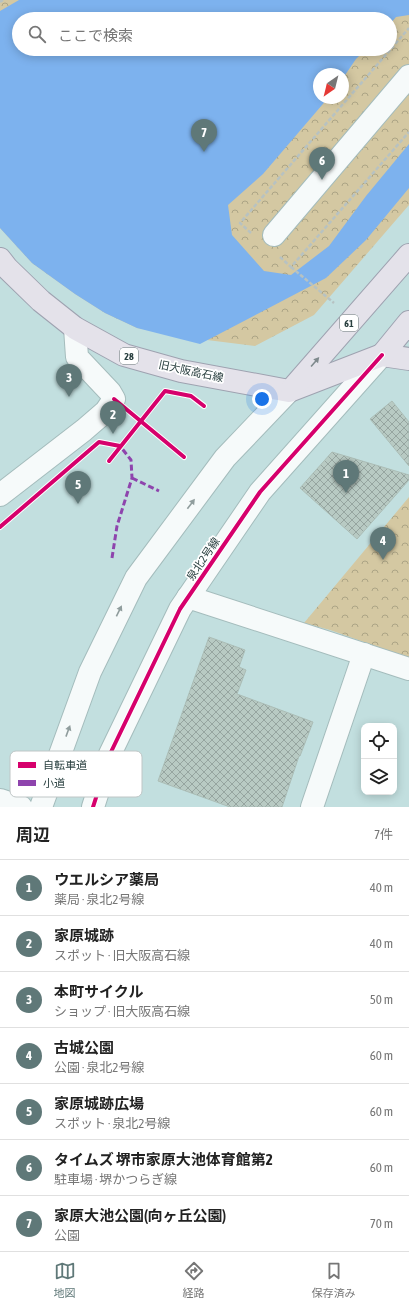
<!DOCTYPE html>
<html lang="ja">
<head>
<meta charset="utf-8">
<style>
	:root { --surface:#fff; --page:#f2f2f2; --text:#222; --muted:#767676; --line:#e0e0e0; --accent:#5f7878 }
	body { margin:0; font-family:"Asap Condensed","Noto Sans JP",sans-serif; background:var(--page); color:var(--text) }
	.controls { position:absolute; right:12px; bottom:12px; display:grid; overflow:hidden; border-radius:8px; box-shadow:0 2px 10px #0003 }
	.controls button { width:36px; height:36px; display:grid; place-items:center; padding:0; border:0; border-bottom:1px solid var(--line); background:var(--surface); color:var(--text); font:20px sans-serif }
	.compass { position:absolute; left:313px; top:68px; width:36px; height:36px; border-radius:50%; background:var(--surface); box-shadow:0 2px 10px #0003; rotate:215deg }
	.you { position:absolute; left:262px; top:399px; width:14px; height:14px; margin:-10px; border:3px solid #fff; border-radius:50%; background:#1a73e8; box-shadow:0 0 0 6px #1a73e833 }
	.badge { display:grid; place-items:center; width:26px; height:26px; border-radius:50%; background:var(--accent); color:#fff; font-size:13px; font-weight:700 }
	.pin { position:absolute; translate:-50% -33px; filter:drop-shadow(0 1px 2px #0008) }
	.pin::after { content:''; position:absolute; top:21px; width:14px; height:12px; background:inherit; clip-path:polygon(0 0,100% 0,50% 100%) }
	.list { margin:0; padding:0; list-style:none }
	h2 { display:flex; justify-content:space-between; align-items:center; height:52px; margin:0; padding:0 16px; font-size:17px }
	h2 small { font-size:13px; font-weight:400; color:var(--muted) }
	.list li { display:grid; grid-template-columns:26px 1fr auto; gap:12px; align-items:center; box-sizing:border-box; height:56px; padding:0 16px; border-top:1px solid var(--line) }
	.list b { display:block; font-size:15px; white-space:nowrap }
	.list p { margin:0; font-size:13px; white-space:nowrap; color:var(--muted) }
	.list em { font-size:13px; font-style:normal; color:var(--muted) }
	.icon { flex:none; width:22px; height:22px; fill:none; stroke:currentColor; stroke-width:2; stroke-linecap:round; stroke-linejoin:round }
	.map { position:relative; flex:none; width:409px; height:807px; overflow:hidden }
	.search { position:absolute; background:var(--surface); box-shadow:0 2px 10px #0003; left:12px; right:12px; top:12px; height:44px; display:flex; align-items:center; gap:10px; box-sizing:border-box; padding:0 14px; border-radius:22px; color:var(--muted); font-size:15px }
	.sheet { height:444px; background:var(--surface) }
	nav { display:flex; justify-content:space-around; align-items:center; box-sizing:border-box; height:56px; border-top:1px solid var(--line); background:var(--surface); font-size:11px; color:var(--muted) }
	nav a { display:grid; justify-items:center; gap:2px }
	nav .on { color:var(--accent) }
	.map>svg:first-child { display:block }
	.park { fill:url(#park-crowns); fill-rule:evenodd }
	.water { fill:#7db2ee }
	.building { fill:url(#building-cross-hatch); stroke:#abbdb6 }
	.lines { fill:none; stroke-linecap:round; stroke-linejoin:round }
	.minor-casing { stroke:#a4bcbc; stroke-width:24 }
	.major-casing { stroke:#9ea2b0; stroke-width:24 }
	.path { stroke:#b7c2c2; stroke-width:2.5; stroke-dasharray:4 2; stroke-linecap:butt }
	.minor { stroke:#f6fafa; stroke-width:22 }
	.major { stroke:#e4e2ea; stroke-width:22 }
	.quiet { stroke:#8e44ad; stroke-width:3; stroke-dasharray:6 3; stroke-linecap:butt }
	.cycleway-casing { stroke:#fff; stroke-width:6 }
	.cycleway { stroke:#d6006c; stroke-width:4 }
	.oneway { fill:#7e898c }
	.oneway2 { fill:#909d9d }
	.labels { text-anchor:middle; stroke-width:3.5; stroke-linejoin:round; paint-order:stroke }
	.shield { fill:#fff; stroke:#6a7979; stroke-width:1 }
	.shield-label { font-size:10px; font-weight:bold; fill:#2a4040 }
	.street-label { font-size:11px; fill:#2a4040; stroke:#fff }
	.key { fill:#fff; stroke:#bfc6c6; stroke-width:1 }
	.key-label { font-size:11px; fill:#2a4040 }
</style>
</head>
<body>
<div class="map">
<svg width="409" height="807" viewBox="0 0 409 807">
	<defs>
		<pattern id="park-crowns" width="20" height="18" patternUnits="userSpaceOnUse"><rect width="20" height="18" fill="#d4c8a2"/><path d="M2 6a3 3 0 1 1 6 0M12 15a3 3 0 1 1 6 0" fill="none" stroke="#aca485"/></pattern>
		<pattern id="building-cross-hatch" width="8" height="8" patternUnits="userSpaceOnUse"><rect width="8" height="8" fill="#b8cac3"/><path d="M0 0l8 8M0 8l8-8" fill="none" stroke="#96a5a0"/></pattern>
	</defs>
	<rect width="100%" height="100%" fill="#c2dfdf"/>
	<!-- park -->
	<g class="park">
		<path d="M0,0H409V205L314,315L255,346L199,339L137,328L105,313L75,294L32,263L0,228ZM19,19H390V49H19ZM319,74H343V98H319Z"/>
		<path d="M409,497V658L330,630L304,623Z"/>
	</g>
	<!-- water -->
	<path class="water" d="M19,0H409V15L396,17L390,24V19H19V49H366L356,59L343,78V74H319V98H328L263,174L228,205L232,235L264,271L291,275L329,246L366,196L409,144V188L366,240L326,278L200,344L137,328L105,313L75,294L32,263L0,228V11Z"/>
	<!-- building -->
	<g class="building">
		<path d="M392,401L409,422V466L370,419Z"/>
		<path d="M332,452L409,475V480L357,539L300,488Z"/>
		<path d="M209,637L245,650L239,667L246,670L237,694L313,722L300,756H299L282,807H230L158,781Z"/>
	</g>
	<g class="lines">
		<defs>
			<g id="minor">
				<path d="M274,235L409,76"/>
				<path d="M0,495L84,430L106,411L114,399L110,392L77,357L75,328"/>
				<path d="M188,597L409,669"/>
				<path d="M0,800L21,807"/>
				<path d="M41,807L90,672L136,578L225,458L289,391"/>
				<path d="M93,807L110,754L180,609L260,492L382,355"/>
				<path d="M312,807L364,654"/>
			</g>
			<g id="major">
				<path d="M0,259L7,268L41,301L75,328L124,355L181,371L289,391L382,355L409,359"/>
				<path d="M382,355L409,322"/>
				<path d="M292,389L409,255"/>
			</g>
		</defs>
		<!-- minor casing -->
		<use href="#minor" class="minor-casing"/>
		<!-- major casing -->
		<use href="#major" class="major-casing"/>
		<!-- path -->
		<g class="path">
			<path d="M0,2L3,0"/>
			<path d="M251,233L240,223L409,28"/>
			<path d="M280,257L291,267L409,132"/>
			<path d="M291,267L334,303"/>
			<path d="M193,398L204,406"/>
			<path d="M131,413L184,457"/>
			<path d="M104,443L120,446"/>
			<path d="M109,461L165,391L167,392"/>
			<path d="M0,527L13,516"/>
		</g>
		<!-- minor -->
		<use href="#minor" class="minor"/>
		<!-- major -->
		<use href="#major" class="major"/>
		<!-- quiet -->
		<g class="quiet">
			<path d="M132,478L159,491"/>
			<path d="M112,558L117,526L132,478L131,460L120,446"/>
		</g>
		<defs>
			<g id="cycleway">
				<path d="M114,399L184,457"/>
				<path d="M109,461L165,391L191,396L204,406"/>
				<path d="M0,527L99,442L120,446"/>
				<path d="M93,807L110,754L180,609L260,492L382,355"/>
			</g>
		</defs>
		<!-- cycleway casing -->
		<use href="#cycleway" class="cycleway-casing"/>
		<!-- cycleway -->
		<use href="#cycleway" class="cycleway"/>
	</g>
	<!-- one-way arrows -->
	<defs><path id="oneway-solid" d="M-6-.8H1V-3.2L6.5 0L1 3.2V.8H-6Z"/></defs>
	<use class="oneway" href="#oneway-solid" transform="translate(315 362) rotate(-49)"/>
	<g class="oneway2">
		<use href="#oneway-solid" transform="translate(191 504) rotate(-53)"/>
		<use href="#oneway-solid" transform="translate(119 611) rotate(-64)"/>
		<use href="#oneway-solid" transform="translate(68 731) rotate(-70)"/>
	</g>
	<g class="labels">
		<!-- shield labels -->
		<g class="shield">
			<rect x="340" y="315" width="18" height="16" rx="3"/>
			<rect x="120" y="348" width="18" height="16" rx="3"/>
		</g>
		<g class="shield-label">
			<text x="349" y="327">61</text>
			<text x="129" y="360">28</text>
		</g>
		<!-- street labels -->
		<g class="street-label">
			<text transform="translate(191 371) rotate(12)" y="4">旧大阪高石線</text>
			<text transform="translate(203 559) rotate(-56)" y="4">泉北2号線</text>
		</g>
	</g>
	<!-- legend -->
	<rect x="10" y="751" width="132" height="46" rx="6" class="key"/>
	<rect x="18" y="762" width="18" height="6" fill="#d6006c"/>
	<rect x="18" y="780" width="18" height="6" fill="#8e44ad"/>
	<g class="key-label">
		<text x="43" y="769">自転車道</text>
		<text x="43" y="787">小道</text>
	</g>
</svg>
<div class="controls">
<button><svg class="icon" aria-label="locate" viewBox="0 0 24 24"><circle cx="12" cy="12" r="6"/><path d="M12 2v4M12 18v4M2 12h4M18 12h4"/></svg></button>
<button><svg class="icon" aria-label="layers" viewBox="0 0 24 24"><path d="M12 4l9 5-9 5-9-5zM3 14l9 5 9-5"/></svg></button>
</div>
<svg class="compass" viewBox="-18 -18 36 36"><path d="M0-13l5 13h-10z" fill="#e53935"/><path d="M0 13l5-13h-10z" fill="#767676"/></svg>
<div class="you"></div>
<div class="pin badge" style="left:346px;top:493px">1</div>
<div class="pin badge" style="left:113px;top:434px">2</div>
<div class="pin badge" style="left:69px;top:397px">3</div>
<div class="pin badge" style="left:383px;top:560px">4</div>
<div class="pin badge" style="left:78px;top:504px">5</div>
<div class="pin badge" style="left:322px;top:180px">6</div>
<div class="pin badge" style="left:204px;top:152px">7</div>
<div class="search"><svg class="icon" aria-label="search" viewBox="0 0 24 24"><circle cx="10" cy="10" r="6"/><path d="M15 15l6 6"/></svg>ここで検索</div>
</div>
<section class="sheet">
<h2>周辺<small>7件</small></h2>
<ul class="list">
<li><span class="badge">1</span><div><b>ウエルシア薬局</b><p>薬局 · 泉北2号線</p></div><em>40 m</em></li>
<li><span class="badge">2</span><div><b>家原城跡</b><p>スポット · 旧大阪高石線</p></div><em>40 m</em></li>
<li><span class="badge">3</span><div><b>本町サイクル</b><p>ショップ · 旧大阪高石線</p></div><em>50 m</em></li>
<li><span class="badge">4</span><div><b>古城公園</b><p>公園 · 泉北2号線</p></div><em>60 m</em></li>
<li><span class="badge">5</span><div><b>家原城跡広場</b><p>スポット · 泉北2号線</p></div><em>60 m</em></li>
<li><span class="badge">6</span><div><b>タイムズ 堺市家原大池体育館第2</b><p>駐車場 · 堺かつらぎ線</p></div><em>60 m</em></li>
<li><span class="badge">7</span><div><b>家原大池公園(向ヶ丘公園)</b><p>公園</p></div><em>70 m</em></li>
</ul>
</section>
<nav>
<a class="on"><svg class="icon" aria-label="map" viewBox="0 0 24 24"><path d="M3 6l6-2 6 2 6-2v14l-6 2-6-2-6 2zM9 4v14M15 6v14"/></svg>地図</a>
<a><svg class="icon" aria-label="directions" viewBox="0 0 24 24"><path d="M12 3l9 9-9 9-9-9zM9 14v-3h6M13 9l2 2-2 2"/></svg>経路</a>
<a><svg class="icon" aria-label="saved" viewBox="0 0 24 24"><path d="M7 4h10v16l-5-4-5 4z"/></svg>保存済み</a>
</nav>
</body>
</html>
